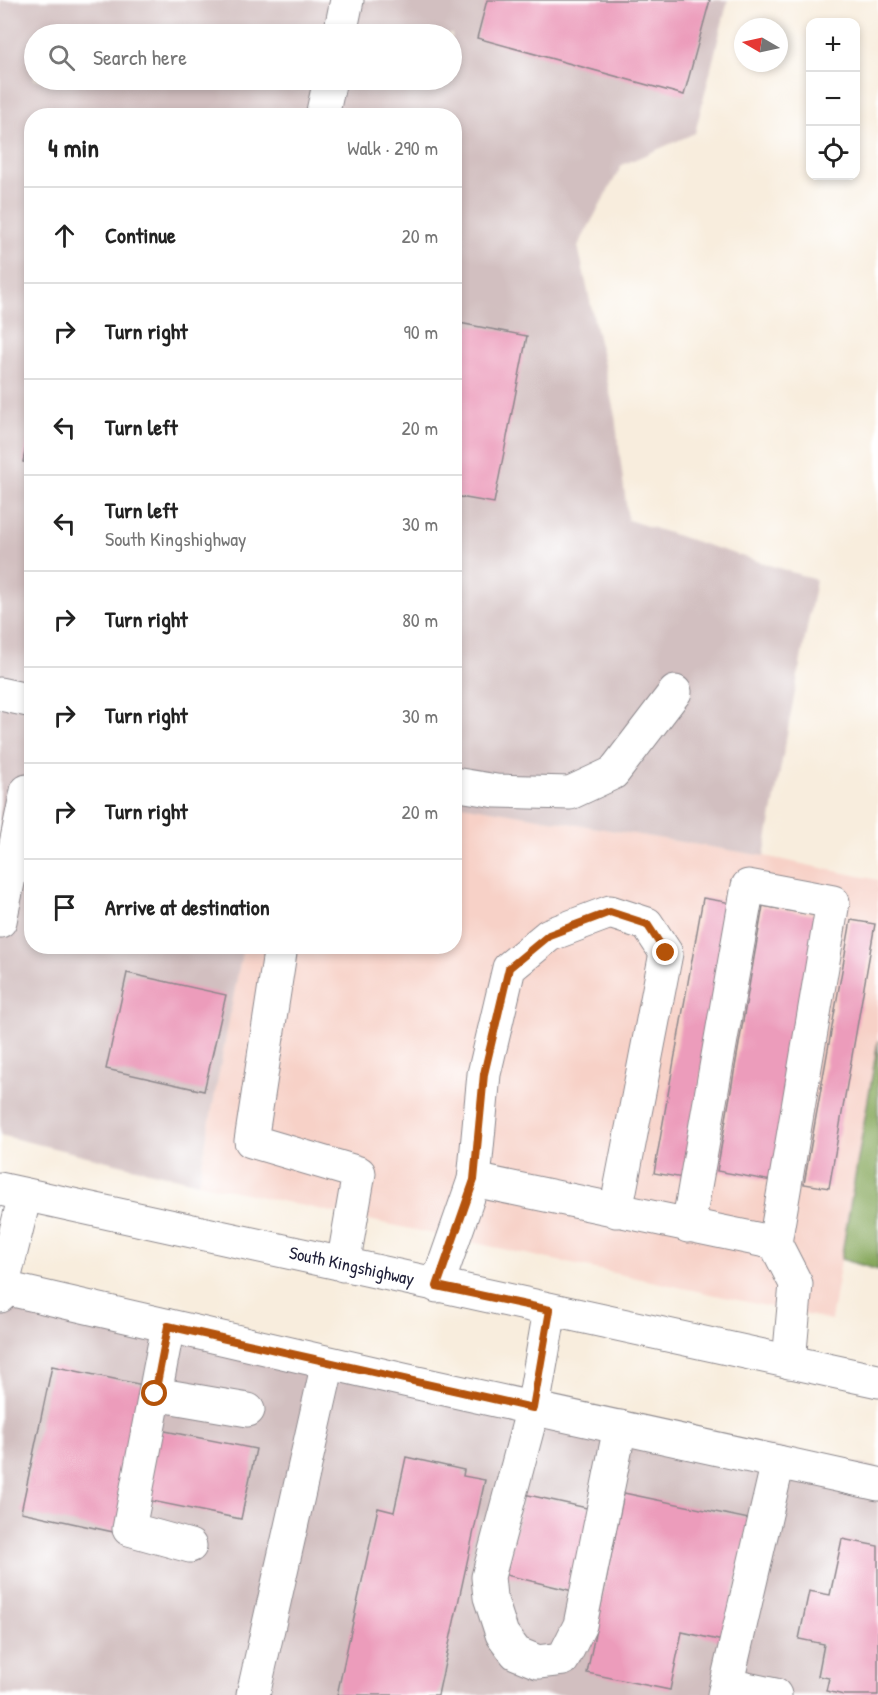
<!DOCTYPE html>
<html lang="en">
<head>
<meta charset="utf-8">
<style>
	:root { --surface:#fff; --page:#f6f6f6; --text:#222; --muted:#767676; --line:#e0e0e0 }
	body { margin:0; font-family:"Patrick Hand",sans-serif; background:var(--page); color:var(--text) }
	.controls { position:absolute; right:18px; top:18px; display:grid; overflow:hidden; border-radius:12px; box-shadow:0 3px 9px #0003 }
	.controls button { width:54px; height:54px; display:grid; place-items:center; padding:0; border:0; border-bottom:2px solid var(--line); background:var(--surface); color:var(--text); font:30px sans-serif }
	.compass { position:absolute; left:734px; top:18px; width:54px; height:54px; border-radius:50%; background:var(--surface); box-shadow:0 3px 9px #0003; rotate:279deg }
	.stop { position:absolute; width:18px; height:18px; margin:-14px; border:4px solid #b45309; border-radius:50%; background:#fff }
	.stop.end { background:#b45309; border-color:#fff; box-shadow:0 2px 6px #0008 }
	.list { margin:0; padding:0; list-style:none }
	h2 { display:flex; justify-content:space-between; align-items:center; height:78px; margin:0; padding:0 24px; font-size:26px }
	h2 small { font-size:20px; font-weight:400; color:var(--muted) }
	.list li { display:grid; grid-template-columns:39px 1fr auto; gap:18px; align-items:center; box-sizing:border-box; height:96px; padding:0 24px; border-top:2px solid var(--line) }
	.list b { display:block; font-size:22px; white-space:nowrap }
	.list p { margin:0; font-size:20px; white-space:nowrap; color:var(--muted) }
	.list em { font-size:20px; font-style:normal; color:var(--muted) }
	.icon { flex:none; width:33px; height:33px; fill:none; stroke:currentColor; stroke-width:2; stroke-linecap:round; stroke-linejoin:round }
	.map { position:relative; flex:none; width:878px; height:1695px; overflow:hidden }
	.search { position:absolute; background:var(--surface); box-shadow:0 3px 9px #0003; left:24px; top:24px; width:438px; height:66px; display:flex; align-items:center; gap:15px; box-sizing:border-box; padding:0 21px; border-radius:33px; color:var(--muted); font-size:22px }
	.panel { position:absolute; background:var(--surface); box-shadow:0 3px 9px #0003; left:24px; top:108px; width:438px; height:846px; border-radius:24px }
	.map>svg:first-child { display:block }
	.built { fill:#f7d1c7 }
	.industrial { fill:#d2bfc0; fill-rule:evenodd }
	.forest { fill:#86a75c; stroke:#54644c; stroke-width:1.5 }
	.building { fill:#ec9cbb }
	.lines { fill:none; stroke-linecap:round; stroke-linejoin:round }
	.minor-casing { stroke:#8d888c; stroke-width:35 }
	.major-casing { stroke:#8d888c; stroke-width:35 }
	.minor { stroke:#fff; stroke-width:33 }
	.major { stroke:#fff; stroke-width:33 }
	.route { stroke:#b45309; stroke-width:8 }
	.labels { text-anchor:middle; stroke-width:4.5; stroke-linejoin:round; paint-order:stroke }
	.street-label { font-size:18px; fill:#22223b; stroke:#fff }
</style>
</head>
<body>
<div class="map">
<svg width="878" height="1695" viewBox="0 0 878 1695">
	<rect width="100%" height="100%" fill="#fff"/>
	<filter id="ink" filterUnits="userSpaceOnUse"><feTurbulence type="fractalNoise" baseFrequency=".0167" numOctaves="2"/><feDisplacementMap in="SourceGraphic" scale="12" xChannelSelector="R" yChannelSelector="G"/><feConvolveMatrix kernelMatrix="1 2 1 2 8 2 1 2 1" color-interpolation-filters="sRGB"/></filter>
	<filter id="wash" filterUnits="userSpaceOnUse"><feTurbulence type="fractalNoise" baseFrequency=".008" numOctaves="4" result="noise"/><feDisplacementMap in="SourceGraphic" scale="24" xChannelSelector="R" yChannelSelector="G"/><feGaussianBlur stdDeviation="1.35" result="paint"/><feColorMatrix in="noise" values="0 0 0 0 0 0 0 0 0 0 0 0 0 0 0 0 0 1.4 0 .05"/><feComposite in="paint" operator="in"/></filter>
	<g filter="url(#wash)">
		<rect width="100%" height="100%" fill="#f8eddd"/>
		<!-- built -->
		<path class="built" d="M455,804L764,856L878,880V1041L831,1320L198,1183L243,947L454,946Z"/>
		<!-- industrial -->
		<g class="industrial">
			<path d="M0,0H728L695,133L622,165L578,246L615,416L628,520L816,580L764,856L455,804L454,116H32V946L243,947L198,1183L0,1135ZM34,34H452V80H34Z"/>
			<path d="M0,1292L878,1468V1695H0Z"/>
		</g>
		<!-- forest -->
		<path class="forest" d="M878,1041V1270L841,1259Z"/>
		<g id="blocks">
			<!-- building -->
			<g class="building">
				<path d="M487,0H710L684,95L477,38Z"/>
				<path d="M454,322L527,336L494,503L454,496Z"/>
				<path d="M30,427H32V464L23,462Z"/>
				<path d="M703,898L732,903L683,1178L654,1173Z"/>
				<path d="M763,906L819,916L772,1181L717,1171Z"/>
				<path d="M851,920L875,924L829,1188L804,1184Z"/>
				<path d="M127,973L226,995L204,1091L106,1069Z"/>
				<path d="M52,1366L148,1386L118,1533L21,1512Z"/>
				<path d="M160,1430L256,1449L241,1519L147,1500Z"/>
				<path d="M406,1457L464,1470L463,1476L485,1480L438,1695H337L378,1508L394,1512Z"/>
				<path d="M624,1493L749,1519L723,1641L682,1632L670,1690L587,1673Z"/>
				<path d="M524,1494L596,1510L577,1592L506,1575Z"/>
				<path d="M842,1539L878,1546V1695H844L826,1691L829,1678L818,1676L824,1644L799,1639L809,1591L830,1595Z"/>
			</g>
		</g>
	</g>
	<g filter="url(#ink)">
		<use href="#blocks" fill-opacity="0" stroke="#8d888c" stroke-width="1.5"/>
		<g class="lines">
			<defs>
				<g id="minor">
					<path d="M340,34L347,0"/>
					<path d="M322,116L330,80"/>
					<path d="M0,694L32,701"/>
					<path d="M454,784L496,791L570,793L613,773L675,692"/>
					<path d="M0,921L27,791L32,792"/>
					<path d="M281,946L251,1141L359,1173L343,1265"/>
					<path d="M474,1180L484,1074L509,968L549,935L610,912L647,924L666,953L616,1211"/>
					<path d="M688,1226L748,886L833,902L775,1243"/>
					<path d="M437,1286L474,1180L775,1243L796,1284L789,1362"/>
					<path d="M0,1287L404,1380L878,1484"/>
					<path d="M0,1296L25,1195"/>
					<path d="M550,1310L533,1408L488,1577L490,1597L502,1634L516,1653L538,1662L563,1659L580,1625L583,1610L620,1427"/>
					<path d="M168,1326L129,1529L190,1546"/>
					<path d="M155,1394L248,1410"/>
					<path d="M727,1685L775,1695"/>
					<path d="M253,1695L328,1363"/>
					<path d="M724,1695L778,1462"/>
				</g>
				<g id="major">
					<path id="s1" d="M0,1189L878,1381"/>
				</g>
			</defs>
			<!-- minor casing -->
			<use href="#minor" class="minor-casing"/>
			<!-- major casing -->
			<use href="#major" class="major-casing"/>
			<!-- minor -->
			<use href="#minor" class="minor"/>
			<!-- major -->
			<use href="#major" class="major"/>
		</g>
	</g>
	<g class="lines" filter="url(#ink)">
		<!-- route -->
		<path class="route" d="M155,1394L168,1326L533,1408L550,1310L437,1286L474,1180L484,1074L509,968L549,935L610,912L647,924L666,953"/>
	</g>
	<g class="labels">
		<!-- street labels -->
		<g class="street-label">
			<text dy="6" stroke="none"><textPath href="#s1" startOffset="360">South Kingshighway</textPath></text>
		</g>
	</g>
</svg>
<div class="controls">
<button>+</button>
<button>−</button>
<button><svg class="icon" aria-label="locate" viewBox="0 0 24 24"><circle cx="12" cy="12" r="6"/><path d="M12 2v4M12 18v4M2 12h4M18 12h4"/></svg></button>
</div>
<svg class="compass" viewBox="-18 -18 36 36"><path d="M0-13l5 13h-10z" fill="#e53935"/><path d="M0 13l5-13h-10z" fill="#767676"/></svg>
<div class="stop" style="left:155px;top:1394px"></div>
<div class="stop end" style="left:666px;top:953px"></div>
<div class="search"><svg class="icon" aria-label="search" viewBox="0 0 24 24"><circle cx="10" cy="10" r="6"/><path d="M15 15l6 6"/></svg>Search here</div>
<section class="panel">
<h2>4 min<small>Walk · 290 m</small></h2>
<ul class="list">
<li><svg class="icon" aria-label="ahead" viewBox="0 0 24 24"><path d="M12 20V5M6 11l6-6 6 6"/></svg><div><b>Continue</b></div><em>20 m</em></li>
<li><svg class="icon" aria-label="right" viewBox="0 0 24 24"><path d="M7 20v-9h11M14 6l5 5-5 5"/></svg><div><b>Turn right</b></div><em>90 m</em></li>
<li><svg class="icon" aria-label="left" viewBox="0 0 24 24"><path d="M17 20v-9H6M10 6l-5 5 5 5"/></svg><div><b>Turn left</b></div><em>20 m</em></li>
<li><svg class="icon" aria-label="left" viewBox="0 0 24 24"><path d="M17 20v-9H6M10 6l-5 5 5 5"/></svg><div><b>Turn left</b><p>South Kingshighway</p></div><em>30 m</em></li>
<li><svg class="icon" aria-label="right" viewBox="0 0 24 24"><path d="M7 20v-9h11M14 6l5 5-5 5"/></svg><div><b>Turn right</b></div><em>80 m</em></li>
<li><svg class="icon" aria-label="right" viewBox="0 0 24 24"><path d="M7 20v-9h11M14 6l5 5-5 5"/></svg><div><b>Turn right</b></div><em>30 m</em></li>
<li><svg class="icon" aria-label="right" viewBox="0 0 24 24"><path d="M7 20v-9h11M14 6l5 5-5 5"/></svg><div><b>Turn right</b></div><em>20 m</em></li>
<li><svg class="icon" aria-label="arrive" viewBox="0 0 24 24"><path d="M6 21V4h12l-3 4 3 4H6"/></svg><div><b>Arrive at destination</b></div></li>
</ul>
</section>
</div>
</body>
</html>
